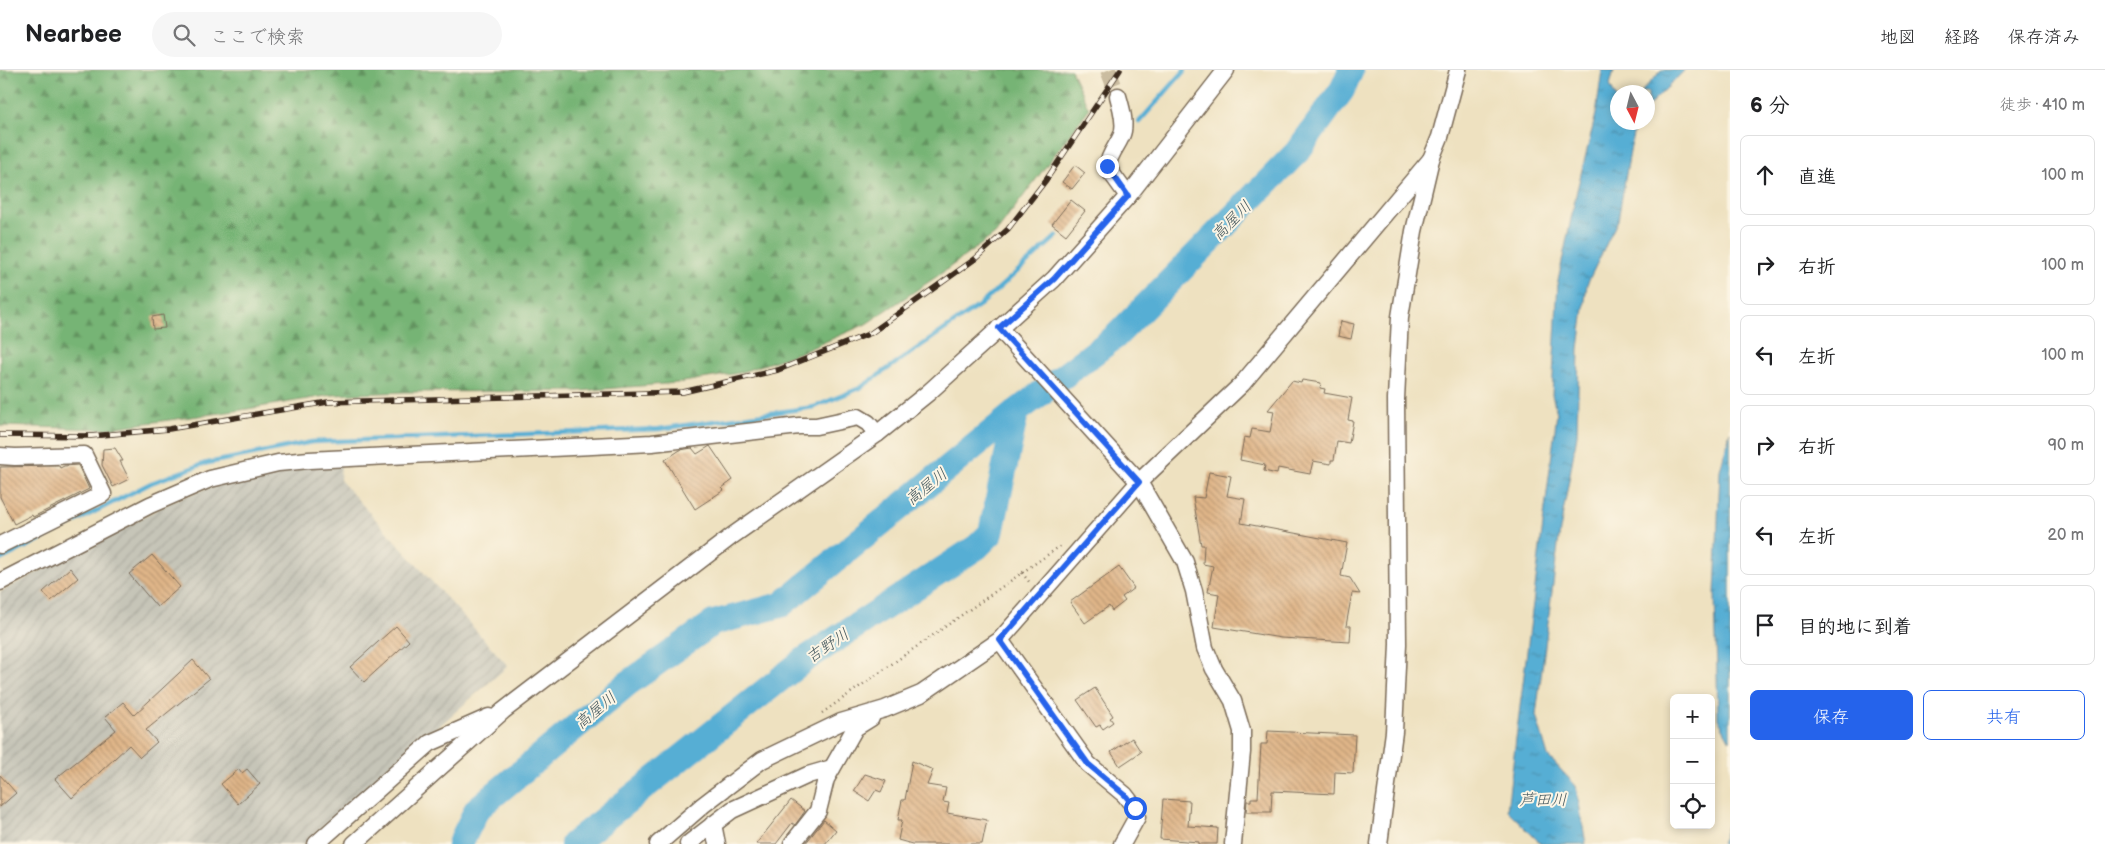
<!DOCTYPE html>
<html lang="ja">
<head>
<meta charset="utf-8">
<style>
	:root { --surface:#fff; --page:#f6f6f6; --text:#202124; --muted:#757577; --line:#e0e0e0; --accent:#2563eb }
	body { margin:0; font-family:"Balsamiq Sans","Klee One",sans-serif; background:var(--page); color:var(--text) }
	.controls { position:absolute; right:15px; bottom:15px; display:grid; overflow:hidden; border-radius:8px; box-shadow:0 2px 8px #0003 }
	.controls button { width:45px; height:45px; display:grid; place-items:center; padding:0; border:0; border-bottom:1px solid var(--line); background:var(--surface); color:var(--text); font:25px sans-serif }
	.compass { position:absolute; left:1610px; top:15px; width:45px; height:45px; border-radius:50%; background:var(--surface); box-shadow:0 2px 8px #0003; rotate:173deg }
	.stop { position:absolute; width:15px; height:15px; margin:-11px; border:4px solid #2563eb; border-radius:50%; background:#fff }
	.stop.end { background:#2563eb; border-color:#fff; box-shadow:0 1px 5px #0008 }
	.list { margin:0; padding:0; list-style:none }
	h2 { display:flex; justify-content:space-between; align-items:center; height:65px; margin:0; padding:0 20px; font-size:21px }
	h2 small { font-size:16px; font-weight:400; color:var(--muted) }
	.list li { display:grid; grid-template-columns:32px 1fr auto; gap:15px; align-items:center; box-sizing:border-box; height:80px; margin:0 10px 10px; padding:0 10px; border:1px solid var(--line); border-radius:8px }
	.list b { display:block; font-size:19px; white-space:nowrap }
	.list em { font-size:16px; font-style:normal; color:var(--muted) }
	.actions { display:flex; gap:10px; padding:15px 20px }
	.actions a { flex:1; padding:11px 0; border:1px solid var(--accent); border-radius:8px; text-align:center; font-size:18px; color:var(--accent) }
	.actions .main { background:var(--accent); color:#fff }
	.icon { flex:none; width:28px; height:28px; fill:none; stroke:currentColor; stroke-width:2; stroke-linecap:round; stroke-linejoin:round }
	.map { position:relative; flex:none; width:1730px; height:774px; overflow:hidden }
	header { display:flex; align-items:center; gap:30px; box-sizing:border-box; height:70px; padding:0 25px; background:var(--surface); border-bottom:1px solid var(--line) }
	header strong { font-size:24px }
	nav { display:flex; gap:28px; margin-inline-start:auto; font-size:18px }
	.search { width:350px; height:45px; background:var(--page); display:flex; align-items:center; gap:12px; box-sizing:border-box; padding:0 18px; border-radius:28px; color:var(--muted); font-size:19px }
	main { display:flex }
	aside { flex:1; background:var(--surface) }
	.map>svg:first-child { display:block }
	.industrial { fill:url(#industrial-furrows) }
	.forest { fill:url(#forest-firs); stroke:#586f4a }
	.water { fill:url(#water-ripples); stroke:#496c79 }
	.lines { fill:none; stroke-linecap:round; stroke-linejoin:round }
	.stream { stroke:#57aed4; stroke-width:4.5 }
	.river { stroke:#57aed4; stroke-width:26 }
	.building { fill:url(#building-back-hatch) }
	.minor-tunnel { stroke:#cabca0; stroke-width:16; stroke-dasharray:16 8; stroke-linecap:butt }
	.minor-casing { stroke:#7a6a57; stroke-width:19 }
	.path { stroke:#7a6a57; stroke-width:2.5; stroke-dasharray:1 4; stroke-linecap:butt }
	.minor { stroke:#fff; stroke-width:16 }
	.rail-casing { stroke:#3b2a1e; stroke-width:5.5 }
	.rail { stroke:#fcf5e5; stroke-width:4; stroke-dasharray:11; stroke-linecap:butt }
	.route { stroke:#2563eb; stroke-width:6 }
	.labels { text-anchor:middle; stroke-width:4; stroke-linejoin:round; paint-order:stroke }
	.water-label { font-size:16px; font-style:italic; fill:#45585e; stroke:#fcf5e5 }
</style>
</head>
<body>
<header>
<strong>Nearbee</strong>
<div class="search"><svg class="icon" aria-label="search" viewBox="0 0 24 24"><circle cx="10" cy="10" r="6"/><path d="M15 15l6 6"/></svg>ここで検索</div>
<nav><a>地図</a><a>経路</a><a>保存済み</a></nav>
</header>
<main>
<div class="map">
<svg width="1730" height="774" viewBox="0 0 1730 774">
	<defs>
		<pattern id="industrial-furrows" width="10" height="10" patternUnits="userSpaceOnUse" patternTransform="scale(1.25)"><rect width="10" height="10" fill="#c6c5b8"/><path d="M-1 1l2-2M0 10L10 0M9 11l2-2" fill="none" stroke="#aba99e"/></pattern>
		<pattern id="forest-firs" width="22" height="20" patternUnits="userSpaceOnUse" patternTransform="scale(1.25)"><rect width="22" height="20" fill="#76b475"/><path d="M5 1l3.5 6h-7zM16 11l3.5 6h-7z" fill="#62935f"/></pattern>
		<pattern id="water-ripples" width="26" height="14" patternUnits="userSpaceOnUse" patternTransform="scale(1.25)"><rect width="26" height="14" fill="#57aed4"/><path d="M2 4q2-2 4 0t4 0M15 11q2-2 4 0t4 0" fill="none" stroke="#498eab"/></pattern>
		<pattern id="building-back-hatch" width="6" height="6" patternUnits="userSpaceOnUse" patternTransform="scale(1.25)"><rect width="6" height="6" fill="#e0b689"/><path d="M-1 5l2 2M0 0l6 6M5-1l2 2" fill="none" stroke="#b7946f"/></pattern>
	</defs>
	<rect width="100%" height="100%" fill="#fcf5e5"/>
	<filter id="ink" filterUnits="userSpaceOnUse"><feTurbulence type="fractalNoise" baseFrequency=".02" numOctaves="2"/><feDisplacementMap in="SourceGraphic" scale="10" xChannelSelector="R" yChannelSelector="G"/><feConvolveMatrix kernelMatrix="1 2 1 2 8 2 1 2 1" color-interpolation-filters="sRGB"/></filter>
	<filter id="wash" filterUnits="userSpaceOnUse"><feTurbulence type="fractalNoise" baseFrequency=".0096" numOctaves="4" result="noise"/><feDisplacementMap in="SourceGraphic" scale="20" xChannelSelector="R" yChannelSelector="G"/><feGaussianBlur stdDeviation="1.12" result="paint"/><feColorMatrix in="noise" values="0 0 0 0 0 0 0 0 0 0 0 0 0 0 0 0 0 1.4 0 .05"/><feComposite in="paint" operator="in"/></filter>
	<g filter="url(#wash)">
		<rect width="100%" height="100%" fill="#eee1c0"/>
		<!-- industrial -->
		<path class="industrial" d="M341,393L340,410L508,596L304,774H0V522L177,429L233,409L287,397Z"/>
		<!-- forest -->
		<path class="forest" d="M0,0H1071L1089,39L995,164L939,205L866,254L804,281L739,303L677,313L579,321L403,322L332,325L235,341L103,359L0,356Z"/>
		<!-- water -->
		<g class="water">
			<path d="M1602,0H1614L1610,15L1617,30L1618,52L1635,53L1618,150L1587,214L1579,279L1577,365L1560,460L1536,645L1548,686L1576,716L1586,774H1541L1507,740L1557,343L1552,325L1558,211L1577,120L1596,44Z"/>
			<path d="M1662,0H1685L1648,37V22H1641Z"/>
			<path d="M1730,362V671L1718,649L1715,524L1720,400Z"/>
			<path d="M1730,747V774H1721Z"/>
		</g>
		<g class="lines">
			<!-- stream -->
			<g class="stream">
				<path d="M1139,52L1185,0"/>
				<path d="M0,490L151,413L203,394L312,372L659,359L814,337L860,318L980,235L1057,166"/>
			</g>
			<!-- river -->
			<g class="river">
				<path d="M460,774L477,739L627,614L713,553L781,535L1016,342L1115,267L1297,82L1342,20L1351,0"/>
				<path d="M573,774L804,590L977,477L991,463L1016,342"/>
			</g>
		</g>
		<g id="blocks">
			<!-- building -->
			<g class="building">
				<path d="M1075,95L1085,103L1072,119L1062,112Z"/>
				<path d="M1071,130L1085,141L1066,165L1052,154Z"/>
				<path d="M163,245L165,258L153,259L152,247Z"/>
				<path d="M1341,251L1354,254L1351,269L1338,266Z"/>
				<path d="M1302,310L1321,313L1320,318L1325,319L1324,323L1352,328L1348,350L1353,351L1349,373L1337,371L1334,390H1331V394L1313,391L1310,404L1278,398L1277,404L1264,401L1265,395L1240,390L1244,367L1250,368L1252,359L1270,362L1274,341L1268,340L1292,311L1301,313Z"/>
				<path d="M710,376L733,410L722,418L724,420L695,439L665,390L680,380L692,378L697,384Z"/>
				<path d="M115,378L123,391H120L129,409L113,417L102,395L103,379Z"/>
				<path d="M78,395L89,419L33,447L32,445L14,454L0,427V397L59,396L60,398L64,396Z"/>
				<path d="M1209,402L1231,406L1227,426L1245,429L1241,453L1347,473L1341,506L1350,508L1360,524L1352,523L1346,556H1351L1350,572L1281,568L1214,557L1219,524L1208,522L1213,496L1203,494L1204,475H1201L1193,427L1204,428Z"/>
				<path d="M152,485L180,517L157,537L129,504Z"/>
				<path d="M1119,497L1134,518L1122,527L1125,531L1112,541L1109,536L1085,553L1070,532Z"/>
				<path d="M70,498L78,508L51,531L43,522Z"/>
				<path d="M396,556L409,571L364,612L350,597Z"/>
				<path d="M193,590L209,609L146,660L157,672L140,687L129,675L72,728L55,709L116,660L105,647L123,632L134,645Z"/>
				<path d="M1095,618L1113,646L1110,648L1113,652L1103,659L1100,655L1096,657L1077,630Z"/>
				<path d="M1268,661L1355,665L1353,703L1335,702L1334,724L1272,721L1271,742H1246L1247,731H1251V728H1258L1261,674H1267Z"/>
				<path d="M1132,668L1141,682L1120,696L1111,682Z"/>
				<path d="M912,691L933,700L927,715L946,718L943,732L949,733L947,743L987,750L982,774H912L898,770L902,750H898L902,730H905Z"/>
				<path d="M239,699L242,703L247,699L260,714L238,734L221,714Z"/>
				<path d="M865,704L886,711L881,722L876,720L869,731L854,721Z"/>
				<path d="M0,705L16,723L0,737Z"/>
				<path d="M1163,729L1190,731L1188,756L1218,758L1217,774H1199V772L1160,769Z"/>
				<path d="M791,730L805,741L795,755L792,753L776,774H756Z"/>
				<path d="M824,750L836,760L825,774H805Z"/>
			</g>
		</g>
	</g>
	<g filter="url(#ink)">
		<use href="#blocks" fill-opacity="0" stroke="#7a6a57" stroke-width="1"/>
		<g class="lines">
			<!-- minor-tunnel -->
			<path class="minor-tunnel" d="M1108,0L1118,26"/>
			<defs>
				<g id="minor">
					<path d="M1118,26C1121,37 1125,49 1123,61C1121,72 1110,81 1107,97L1128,126"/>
					<path d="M999,258L1139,412L1185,492L1194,521L1205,578L1214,599L1233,631L1242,661V682L1233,774"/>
					<path d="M0,386L15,387L84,385L103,424L0,475"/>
					<path d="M0,512L150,435L210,409L278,393L309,390L652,373L799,356H816L858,347L868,353L877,364"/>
					<path d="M1000,570L1088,694L1125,725L1135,738L1137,747L1122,774"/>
					<path d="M713,754L717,774"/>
					<path d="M316,774L430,673L489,647"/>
					<path d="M354,774L503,641L732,466L877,364L928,323L1054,209L1128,126L1226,0"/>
					<path d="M658,774L703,735L762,690L841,652L885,639L921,624L1000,570L1139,412L1242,314L1431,89"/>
					<path d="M688,774L732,740L808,705L832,698"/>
					<path d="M792,774L818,741L826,709L855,658L871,648"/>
					<path d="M1379,774L1394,662L1398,574L1396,329L1400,247L1414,161L1431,89L1440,67L1458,0"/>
				</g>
			</defs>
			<!-- minor casing -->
			<use href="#minor" class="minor-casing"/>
			<!-- path -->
			<g class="path">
				<path d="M1022,503L1030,513"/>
				<path d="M822,643L1063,474"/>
			</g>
			<!-- minor -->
			<use href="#minor" class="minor"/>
			<defs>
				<path id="rail" d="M0,365L91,366L169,359L328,332L683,322L778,300L871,263L975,189L1008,159L1046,110L1120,0"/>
			</defs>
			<!-- rail casing -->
			<use href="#rail" class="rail-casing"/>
			<!-- rail -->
			<use href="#rail" class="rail"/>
		</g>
	</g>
	<g class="lines" filter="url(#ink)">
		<!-- route -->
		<path class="route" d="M1107,96L1128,126L1054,209L999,258L1139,412L1000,570L1088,694L1125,725L1135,738"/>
	</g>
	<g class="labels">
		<!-- water labels -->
		<g class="water-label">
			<text transform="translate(1231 150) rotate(-45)" y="6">高屋川</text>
			<text transform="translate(926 416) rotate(-39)" y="6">高屋川</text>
			<text transform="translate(827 575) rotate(-34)" y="6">吉野川</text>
			<text transform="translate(595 640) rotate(-40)" y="6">高屋川</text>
			<text x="1543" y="735">芦田川</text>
		</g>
	</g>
</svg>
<div class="controls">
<button>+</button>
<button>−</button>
<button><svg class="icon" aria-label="locate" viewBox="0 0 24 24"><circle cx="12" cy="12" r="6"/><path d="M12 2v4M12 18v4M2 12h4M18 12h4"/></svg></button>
</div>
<svg class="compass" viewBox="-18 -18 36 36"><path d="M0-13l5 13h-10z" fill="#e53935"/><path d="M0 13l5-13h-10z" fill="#757577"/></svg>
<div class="stop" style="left:1135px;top:738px"></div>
<div class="stop end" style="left:1107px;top:96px"></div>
</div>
<aside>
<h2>6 分<small>徒歩 · 410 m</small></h2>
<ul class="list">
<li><svg class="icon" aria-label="ahead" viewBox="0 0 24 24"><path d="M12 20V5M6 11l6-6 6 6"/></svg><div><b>直進</b></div><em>100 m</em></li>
<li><svg class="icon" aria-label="right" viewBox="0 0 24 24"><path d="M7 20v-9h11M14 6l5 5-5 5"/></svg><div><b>右折</b></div><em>100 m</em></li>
<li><svg class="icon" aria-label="left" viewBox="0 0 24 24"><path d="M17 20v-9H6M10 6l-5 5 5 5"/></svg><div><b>左折</b></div><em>100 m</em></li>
<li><svg class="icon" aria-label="right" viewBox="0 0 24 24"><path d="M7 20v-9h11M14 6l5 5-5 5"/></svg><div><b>右折</b></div><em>90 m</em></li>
<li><svg class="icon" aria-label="left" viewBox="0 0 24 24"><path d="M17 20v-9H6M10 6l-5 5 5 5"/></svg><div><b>左折</b></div><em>20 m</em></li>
<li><svg class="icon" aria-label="arrive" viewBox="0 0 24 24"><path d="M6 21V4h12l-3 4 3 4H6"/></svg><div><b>目的地に到着</b></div></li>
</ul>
<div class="actions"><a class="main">保存</a><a>共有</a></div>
</aside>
</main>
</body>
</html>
